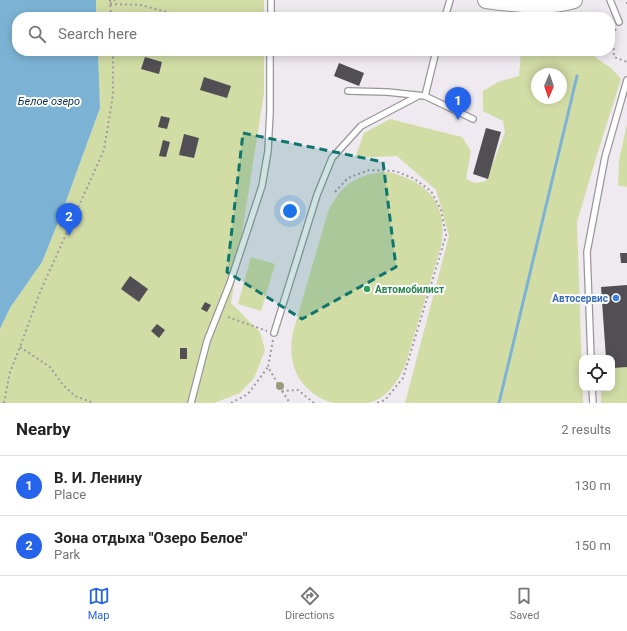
<!DOCTYPE html>
<html lang="en">
<head>
<meta charset="utf-8">
<style>
	:root { --surface:#fff; --page:#f6f6f6; --text:#222; --muted:#767676; --line:#e0e0e0; --accent:#2563eb }
	body { margin:0; font-family:Roboto,sans-serif; background:var(--page); color:var(--text) }
	.controls { position:absolute; right:12px; bottom:12px; display:grid; overflow:hidden; border-radius:8px; box-shadow:0 2px 10px #0003 }
	.controls button { width:36px; height:36px; display:grid; place-items:center; padding:0; border:0; border-bottom:1px solid var(--line); background:var(--surface); color:var(--text); font:20px sans-serif }
	.compass { position:absolute; left:531px; top:68px; width:36px; height:36px; border-radius:50%; background:var(--surface); box-shadow:0 2px 10px #0003; rotate:182deg }
	.you { position:absolute; left:290px; top:211px; width:14px; height:14px; margin:-10px; border:3px solid #fff; border-radius:50%; background:#1a73e8; box-shadow:0 0 0 6px #1a73e833 }
	.badge { display:grid; place-items:center; width:26px; height:26px; border-radius:50%; background:var(--accent); color:#fff; font-size:13px; font-weight:700 }
	.pin { position:absolute; translate:-50% -33px; filter:drop-shadow(0 1px 2px #0008) }
	.pin::after { content:''; position:absolute; top:21px; width:14px; height:12px; background:inherit; clip-path:polygon(0 0,100% 0,50% 100%) }
	.list { margin:0; padding:0; list-style:none }
	h2 { display:flex; justify-content:space-between; align-items:center; height:52px; margin:0; padding:0 16px; font-size:17px }
	h2 small { font-size:13px; font-weight:400; color:var(--muted) }
	.list li { display:grid; grid-template-columns:26px 1fr auto; gap:12px; align-items:center; box-sizing:border-box; height:60px; padding:0 16px; border-top:1px solid var(--line) }
	.list b { display:block; font-size:15px; white-space:nowrap }
	.list p { margin:0; font-size:13px; white-space:nowrap; color:var(--muted) }
	.list em { font-size:13px; font-style:normal; color:var(--muted) }
	.icon { flex:none; width:22px; height:22px; fill:none; stroke:currentColor; stroke-width:2; stroke-linecap:round; stroke-linejoin:round }
	.map { position:relative; flex:none; width:627px; height:403px; overflow:hidden }
	.search { position:absolute; background:var(--surface); box-shadow:0 2px 10px #0003; left:12px; right:12px; top:12px; height:44px; display:flex; align-items:center; gap:10px; box-sizing:border-box; padding:0 14px; border-radius:16px; color:var(--muted); font-size:15px }
	.sheet { height:172px; background:var(--surface) }
	nav { display:flex; justify-content:space-around; align-items:center; box-sizing:border-box; height:56px; border-top:1px solid var(--line); background:var(--surface); font-size:11px; color:var(--muted) }
	nav a { display:grid; justify-items:center; gap:2px }
	nav .on { color:var(--accent) }
	.map>svg:first-child { display:block }
	.green { fill:#d2dca5; fill-rule:evenodd }
	.water { fill:#7cb3d4 }
	.lines { fill:none; stroke-linecap:round; stroke-linejoin:round }
	.stream { stroke:#7cb3d4; stroke-width:3 }
	.building { fill:#514e54 }
	.lane-casing { stroke:#9b969c; stroke-width:8 }
	.secondary-casing { stroke:#9b969c; stroke-width:18 }
	.path { stroke:#9f9ba0; stroke-width:2; stroke-dasharray:2 3; stroke-linecap:butt }
	.lane { stroke:#fff; stroke-width:5.5 }
	.secondary { stroke:#fff; stroke-width:16 }
	.tree { fill:#989a7b }
	.marked { fill:#0f766e; fill-opacity:0.2; stroke:#0f766e; stroke-width:3; stroke-dasharray:8 5; stroke-linejoin:round }
	.leisure-dot { fill:#2e9e5b; stroke:#fff; stroke-width:1.5 }
	.shop-dot { fill:#3f7fe0; stroke:#fff; stroke-width:1.5 }
	.labels { text-anchor:middle; stroke-width:4; stroke-linejoin:round; paint-order:stroke }
	.leisure-label { font-size:10px; font-weight:bold; fill:#27864d; stroke:#fff; text-anchor:start }
	.shop-label { font-size:10px; font-weight:bold; fill:#366cbe; stroke:#fff; text-anchor:end }
	.water-label { font-size:11px; font-style:italic; fill:#03344b; stroke:#fff }
</style>
</head>
<body>
<div class="map">
<svg width="627" height="403" viewBox="0 0 627 403">
	<rect width="100%" height="100%" fill="#efe9f0"/>
	<!-- green -->
	<g class="green">
		<rect x="96" y="0" width="168" height="17"/>
		<path d="M98,51H264V93L231,303L260,332L265,350L254,378L240,393L214,403H0V329L10,308L42,262L61,215L100,108Z"/>
		<path d="M521,51H595V57L611,68L621,79L596,158L577,222L583,403H405L449,236L436,190L397,156L355,158L364,133L390,119L462,137L471,151L466,179L475,183L486,181L505,132L503,121L483,111V91L498,82L519,76ZM537,74H561V98H537Z"/>
		<path d="M627,124V187L618,185L619,160Z"/>
		<path d="M388,172C427,181 449,204 441,246L405,366C398,381 386,400 367,403C362,403 355,403 349,403C344,403 339,403 334,403C328,402 322,399 317,396C294,381 288,358 293,332L328,212C340,185 358,173 388,172Z"/>
		<path d="M251,257L275,264L261,311L238,304Z"/>
		<path d="M627,363V403H601V388H612V367Z"/>
	</g>
	<!-- water -->
	<path class="water" d="M0,0H96V17H17V51H98L100,108L61,215L42,262L10,308L0,329Z"/>
	<g class="lines">
		<!-- stream -->
		<path class="stream" d="M499,403L577,76"/>
	</g>
	<!-- building -->
	<g class="building">
		<path d="M145,57L162,62L159,74L141,69Z"/>
		<path d="M339,63L364,73L359,86L334,76Z"/>
		<path d="M204,77L231,86L227,98L200,90Z"/>
		<path d="M161,116L170,118L167,129L158,127Z"/>
		<path d="M486,128L501,132L488,179L473,174Z"/>
		<path d="M184,134L199,138L194,158L179,155Z"/>
		<path d="M163,140L170,142L166,157L159,156Z"/>
		<path d="M620,253H627V263H621Z"/>
		<path d="M130,276L148,289L139,302L121,289Z"/>
		<path d="M627,285V367L612,368V358H606L601,287Z"/>
		<path d="M205,302L211,305L207,312L201,309Z"/>
		<path d="M157,324L165,330L159,338L151,331Z"/>
		<rect x="180" y="348" width="7" height="11"/>
	</g>
	<g class="lines">
		<defs>
			<g id="lane">
				<path d="M610,0L619,22"/>
				<path d="M271,17V0"/>
				<path d="M445,17L450,0"/>
				<path d="M348,91L387,92L425,96L473,119"/>
				<path d="M425,96L436,51"/>
				<path d="M274,333L317,195L332,158L361,126L418,96"/>
				<path d="M591,358L587,252L605,157L627,80"/>
				<path d="M592,388L593,403"/>
				<path d="M191,403L207,341L230,283L262,186L268,151L270,111V51"/>
			</g>
			<path id="secondary" d="M486,0C514,4 547,8 574,0"/>
		</defs>
		<!-- lane casing -->
		<use href="#lane" class="lane-casing"/>
		<!-- secondary casing -->
		<use href="#secondary" class="secondary-casing"/>
		<!-- path -->
		<g class="path">
			<path d="M110,0L111,17"/>
			<path d="M626,3H627"/>
			<path d="M110,4L141,5L185,17"/>
			<path d="M110,4L115,0"/>
			<path d="M169,17L170,13"/>
			<path d="M616,29L613,34L614,57L627,62"/>
			<path d="M335,192L348,178L369,170L395,171L413,178L431,191L441,210L446,235L403,378L385,400L376,403"/>
			<path d="M228,317L267,331"/>
			<path d="M273,340L268,367L282,391L298,390L314,403"/>
			<path d="M20,347L50,367L63,385L75,396L94,403"/>
			<path d="M282,391L290,403"/>
			<path d="M4,403L10,372L20,347L40,292L104,150L113,95V51"/>
			<path d="M231,403L248,394L268,367"/>
		</g>
		<!-- lane -->
		<use href="#lane" class="lane"/>
		<!-- secondary -->
		<use href="#secondary" class="secondary"/>
	</g>
	<!-- trees -->
	<circle class="tree" cx="280" cy="386" r="4"/>
	<!-- marked area -->
	<path class="marked" d="M243,133L383,162L396,267L302,319L227,272Z"/>
	<!-- markers -->
	<circle class="leisure-dot" cx="367" cy="289" r="4"/>
	<circle class="shop-dot" cx="616" cy="298" r="4"/>
	<g class="labels">
		<!-- leisure labels -->
		<g class="leisure-label">
			<text x="375" y="293">Автомобилист</text>
		</g>
		<!-- shop labels -->
		<g class="shop-label">
			<text x="608" y="302">Автосервис</text>
		</g>
		<!-- water labels -->
		<g class="water-label">
			<text x="49" y="105">Белое озеро</text>
		</g>
	</g>
</svg>
<div class="controls">
<button><svg class="icon" aria-label="locate" viewBox="0 0 24 24"><circle cx="12" cy="12" r="6"/><path d="M12 2v4M12 18v4M2 12h4M18 12h4"/></svg></button>
</div>
<svg class="compass" viewBox="-18 -18 36 36"><path d="M0-13l5 13h-10z" fill="#e53935"/><path d="M0 13l5-13h-10z" fill="#767676"/></svg>
<div class="you"></div>
<div class="pin badge" style="left:458px;top:120px">1</div>
<div class="pin badge" style="left:69px;top:236px">2</div>
<div class="search"><svg class="icon" aria-label="search" viewBox="0 0 24 24"><circle cx="10" cy="10" r="6"/><path d="M15 15l6 6"/></svg>Search here</div>
</div>
<section class="sheet">
<h2>Nearby<small>2 results</small></h2>
<ul class="list">
<li><span class="badge">1</span><div><b>В. И. Ленину</b><p>Place</p></div><em>130 m</em></li>
<li><span class="badge">2</span><div><b>Зона отдыха &quot;Озеро Белое&quot;</b><p>Park</p></div><em>150 m</em></li>
</ul>
</section>
<nav>
<a class="on"><svg class="icon" aria-label="map" viewBox="0 0 24 24"><path d="M3 6l6-2 6 2 6-2v14l-6 2-6-2-6 2zM9 4v14M15 6v14"/></svg>Map</a>
<a><svg class="icon" aria-label="directions" viewBox="0 0 24 24"><path d="M12 3l9 9-9 9-9-9zM9 14v-3h6M13 9l2 2-2 2"/></svg>Directions</a>
<a><svg class="icon" aria-label="saved" viewBox="0 0 24 24"><path d="M7 4h10v16l-5-4-5 4z"/></svg>Saved</a>
</nav>
</body>
</html>
